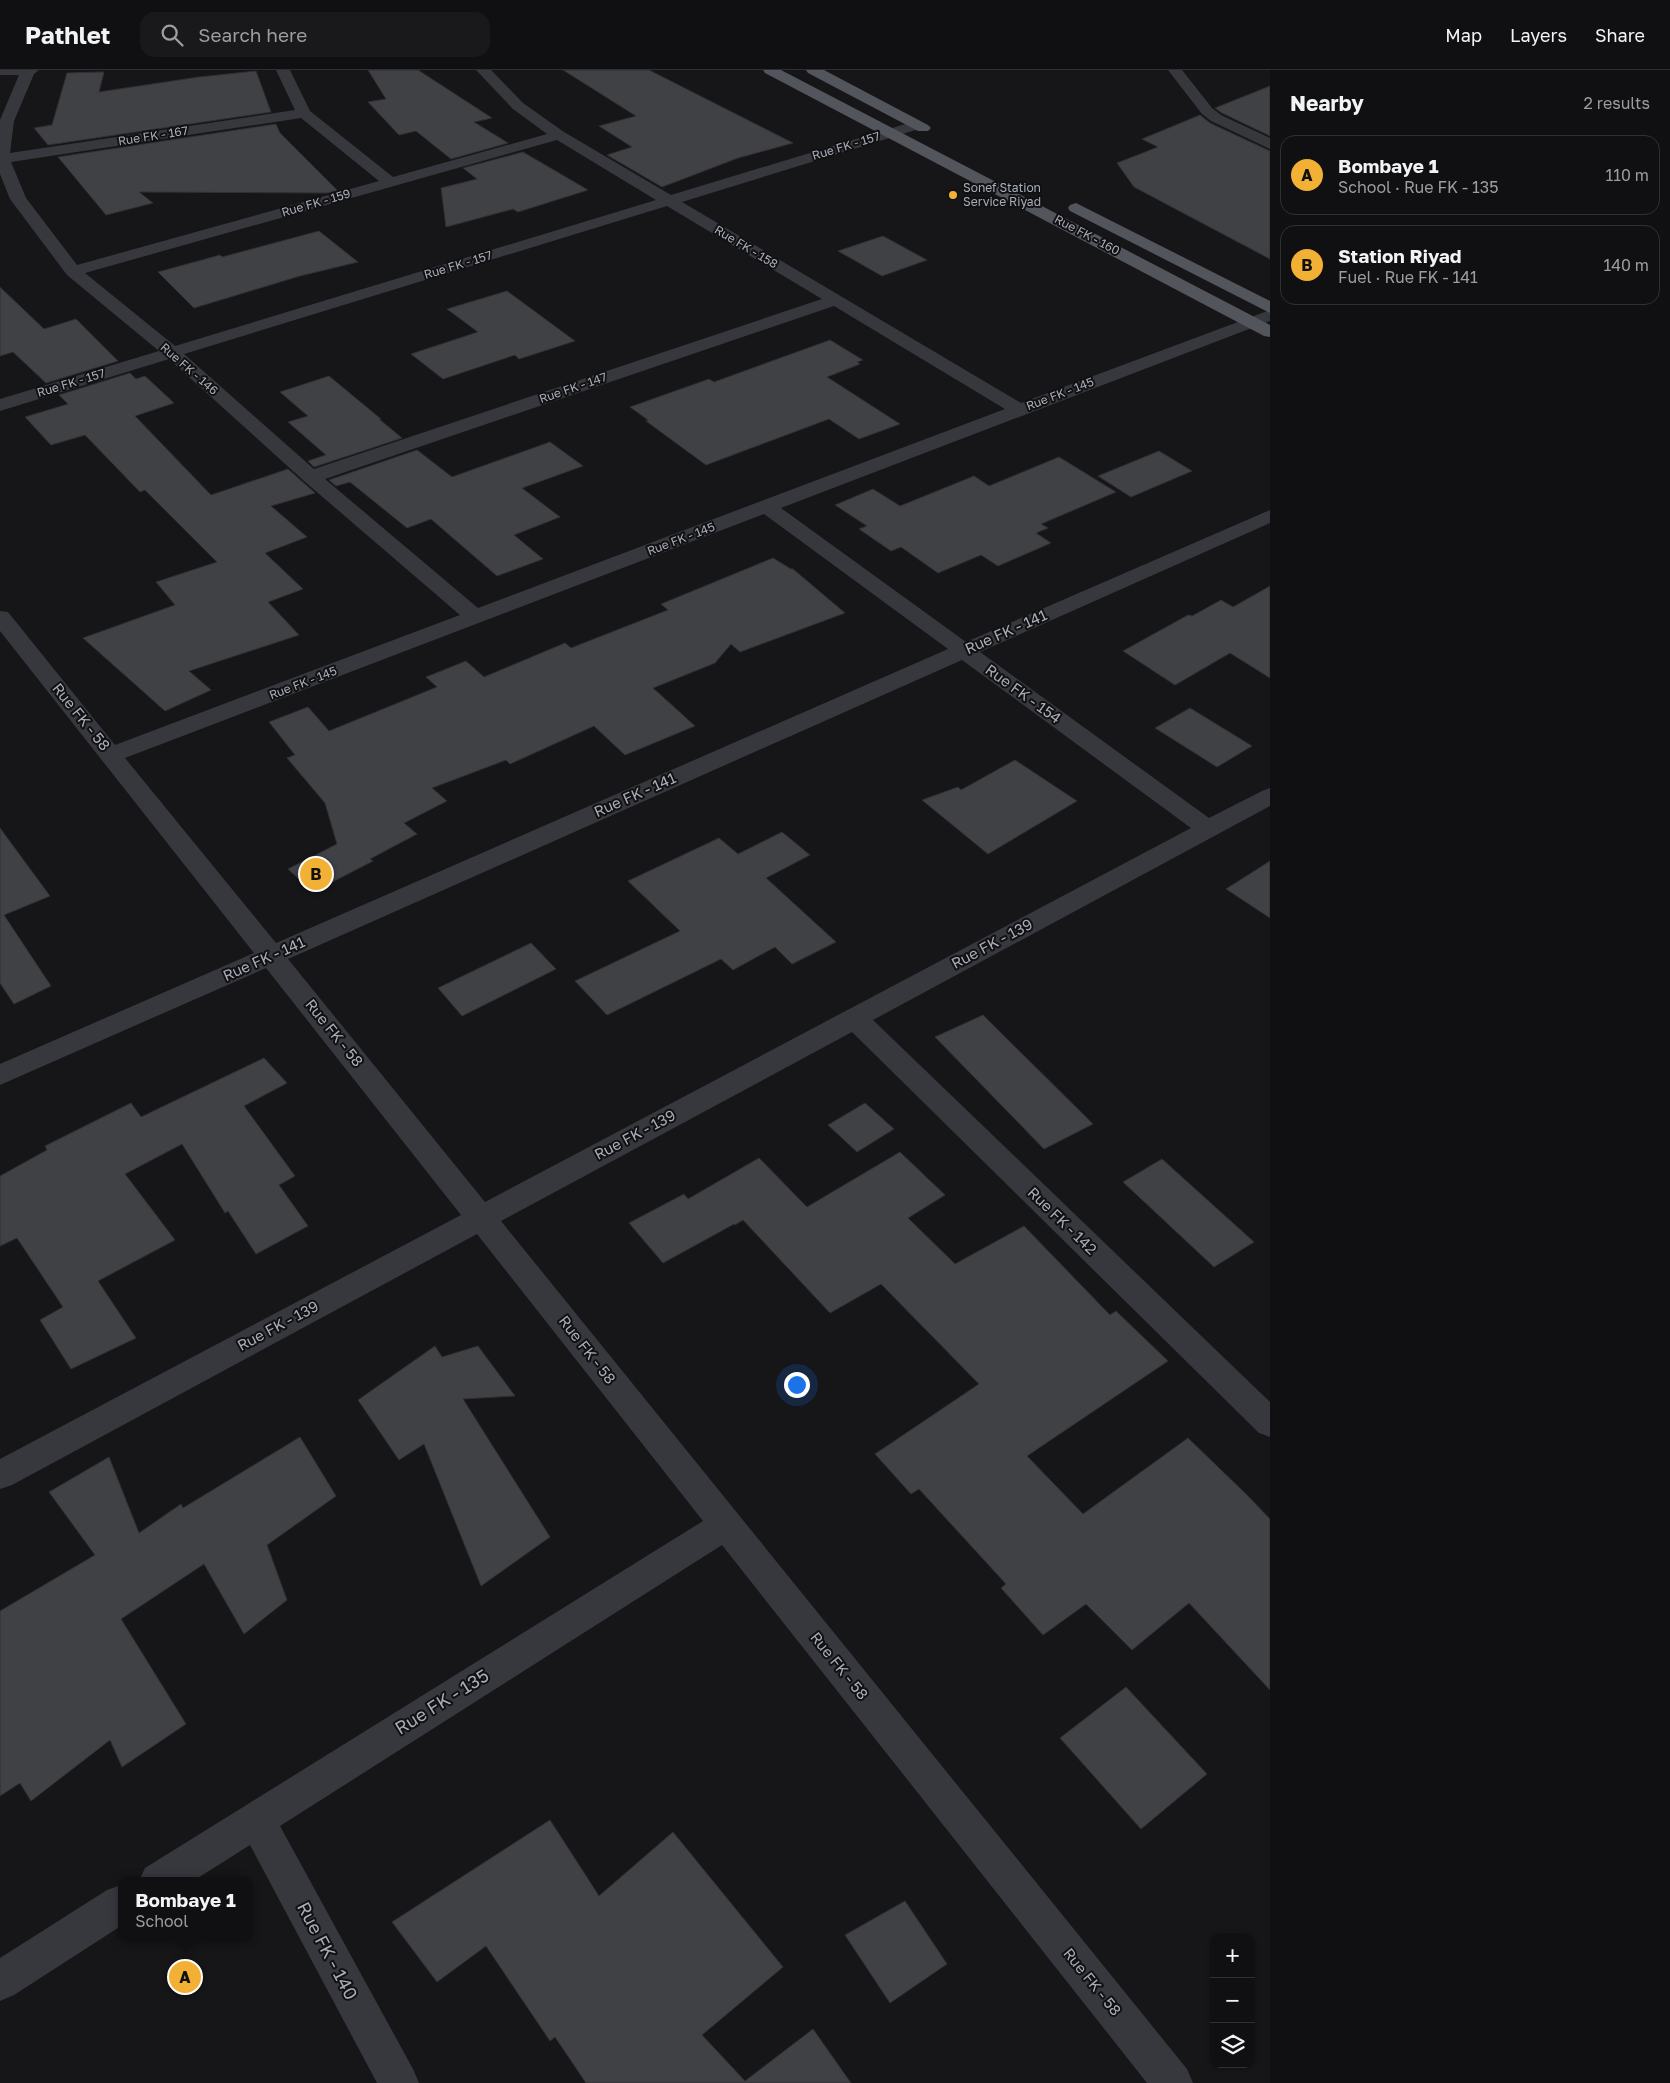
<!DOCTYPE html>
<html lang="en">
<head>
<meta charset="utf-8">
<style>
	:root { --surface:#101012; --page:#19191b; --text:#f1f3f6; --muted:#9c9d9f; --line:#303032; --accent:#f2b134 }
	body { margin:0; font-family:"Golos Text",sans-serif; background:var(--page); color:var(--text) }
	.controls { position:absolute; right:15px; bottom:15px; display:grid; overflow:hidden; border-radius:10px; box-shadow:0 1px 4px #0004 }
	.controls button { width:45px; height:45px; display:grid; place-items:center; padding:0; border:0; border-bottom:1px solid var(--line); background:var(--surface); color:var(--text); font:25px sans-serif }
	.you { position:absolute; left:796px; top:1314px; width:18px; height:18px; margin:-12px; border:4px solid #fff; border-radius:50%; background:#1a73e8; box-shadow:0 0 0 8px #1a73e833 }
	.badge { display:grid; place-items:center; width:32px; height:32px; border-radius:50%; background:var(--accent); color:#111; font-size:16px; font-weight:700 }
	.pin { position:absolute; translate:-50% -50%; border:2px solid #fff; box-shadow:0 1px 5px #0006 }
	.popup { position:absolute; left:118px; top:1807px; width:135px; height:65px; box-sizing:border-box; display:grid; place-content:center; border-radius:10px; background:var(--surface); filter:drop-shadow(0 1px 4px #0005); font-size:16px; white-space:nowrap; color:var(--muted) }
	.popup b { font-size:19px; color:var(--text) }
	.popup::after { content:''; position:absolute; left:50%; top:100%; margin-left:-10px; border:10px solid transparent; border-top-color:var(--surface) }
	.list { margin:0; padding:0; list-style:none }
	h2 { display:flex; justify-content:space-between; align-items:center; height:65px; margin:0; padding:0 20px; font-size:21px }
	h2 small { font-size:16px; font-weight:400; color:var(--muted) }
	.list li { display:grid; grid-template-columns:32px 1fr auto; gap:15px; align-items:center; box-sizing:border-box; height:80px; margin:0 10px 10px; padding:0 10px; border:1px solid var(--line); border-radius:15px }
	.list b { display:block; font-size:19px; white-space:nowrap }
	.list p { margin:0; font-size:16px; white-space:nowrap; color:var(--muted) }
	.list em { font-size:16px; font-style:normal; color:var(--muted) }
	.icon { flex:none; width:28px; height:28px; fill:none; stroke:currentColor; stroke-width:2; stroke-linecap:round; stroke-linejoin:round }
	.map { position:relative; flex:none; width:1270px; height:2013px; overflow:hidden }
	header { display:flex; align-items:center; gap:30px; box-sizing:border-box; height:70px; padding:0 25px; background:var(--surface); border-bottom:1px solid var(--line) }
	header strong { font-size:24px }
	nav { display:flex; gap:28px; margin-inline-start:auto; font-size:18px }
	.search { width:350px; height:45px; background:var(--page); display:flex; align-items:center; gap:12px; box-sizing:border-box; padding:0 18px; border-radius:15px; color:var(--muted); font-size:19px }
	main { display:flex }
	aside { flex:1; background:var(--surface) }
	.map>svg:first-child { display:block }
	.building { fill:#404145; stroke:#303034 }
	.lines { fill:none; stroke-linecap:round; stroke-linejoin:round }
	.minor { fill:#37383d; fill-rule:evenodd }
	.major { fill:#53555c; fill-rule:evenodd }
	.poi-dot { fill:#f2b134; stroke:#111113; stroke-width:2 }
	.labels { text-anchor:middle; stroke-width:4; stroke-linejoin:round; paint-order:stroke }
	.far-street-label { font-size:12px; fill:#a8adb8; stroke:#111113 }
	.far-poi-label { font-size:12px; fill:#a8adb8; stroke:#111113; text-anchor:start }
	.street-label { font-size:15px; fill:#a8adb8; stroke:#111113 }
	.near-street-label { font-size:18px; fill:#a8adb8; stroke:#111113 }
</style>
</head>
<body>
<header>
<strong>Pathlet</strong>
<div class="search"><svg class="icon" aria-label="search" viewBox="0 0 24 24"><circle cx="10" cy="10" r="6"/><path d="M15 15l6 6"/></svg>Search here</div>
<nav><a>Map</a><a>Layers</a><a>Share</a></nav>
</header>
<main>
<div class="map">
<svg width="1270" height="2013" viewBox="0 0 1270 2013">
	<rect width="100%" height="100%" fill="#161618"/>
	<!-- building -->
	<g class="building">
		<path d="M368,0H418L492,48L474,52L508,73L451,89L416,61L399,65L368,32L386,29Z"/>
		<path d="M563,0H649L793,73L738,88L662,117L607,85L632,77L599,56L636,46Z"/>
		<path d="M256,1L271,42L48,75L34,58L52,55L67,3L104,2L99,22L199,7Z"/>
		<path d="M1270,16V66L1222,43L1215,38Z"/>
		<path d="M1200,45L1210,53L1270,81V189L1134,117L1117,93L1158,77L1142,69Z"/>
		<path d="M276,54L280,63L338,121L327,123L139,122L153,133L106,145L58,87Z"/>
		<path d="M523,82L588,120L518,142L513,139L446,157L441,118L477,109L463,98Z"/>
		<path d="M319,161L358,192L300,206L194,238L158,202L220,185L222,187Z"/>
		<path d="M883,166L927,190L882,206L838,181Z"/>
		<path d="M0,217L44,259L76,249L118,291L46,313L13,282L0,286Z"/>
		<path d="M507,221L575,271L519,289L515,285L443,309L411,284L478,262L447,239Z"/>
		<path d="M830,270L863,290L857,292L860,294L827,307L900,354L859,369L829,349L706,395L646,351L648,350L630,337L709,309L714,312Z"/>
		<path d="M130,303L136,309L145,306L174,333L135,346L211,425L288,399L315,423L271,436L307,467L265,483L303,519L268,532L299,565L189,601L211,620L165,641L83,568L175,535L156,512L217,492L145,420L140,422L85,365L51,375L25,347L68,334L59,325Z"/>
		<path d="M329,306L381,349H379L402,368L314,397L308,391L326,385L288,352L308,346L280,322Z"/>
		<path d="M550,372L583,396L522,418L560,447L514,465L543,489L497,506L431,449L407,458L350,412L336,416L329,410L417,380L452,407Z"/>
		<path d="M1159,381L1192,401L1131,427L1098,406Z"/>
		<path d="M1059,387L1116,422L1041,454L1048,458L1036,463L1051,473L998,496L981,485L938,503L901,477L891,481L859,459L867,456L835,435L873,419L900,436L974,406L989,416Z"/>
		<path d="M773,488L791,499H793L845,543L740,582L731,574L715,593L653,618L695,656L625,685L594,656L510,694L506,690L432,718L447,731L404,753L417,764L370,789L373,791L313,822L288,799L337,774L325,733L287,688L295,685L269,652L308,637L329,661L437,617L426,607L466,591L484,607L565,573L571,578L668,540L661,534Z"/>
		<path d="M1270,516V608L1230,583L1175,615L1123,581L1188,545L1192,546L1221,530L1233,537Z"/>
		<path d="M1190,638L1252,676L1217,697L1155,658Z"/>
		<path d="M1015,690L1077,731L988,784L922,730L958,717L961,720Z"/>
		<path d="M0,758L50,826L4,845L51,916L14,934L0,913Z"/>
		<path d="M782,762L810,785L766,808L836,872L792,894L775,877L733,900L721,889L607,945L575,911L680,861L628,811L719,768L738,784Z"/>
		<path d="M1270,791V848L1226,819Z"/>
		<path d="M531,873L556,899L462,946L438,918Z"/>
		<path d="M983,945L1093,1054L1044,1079L935,967Z"/>
		<path d="M264,988L287,1013L244,1036L295,1106L279,1115L308,1156L256,1184L228,1141L225,1143L182,1074L125,1104L175,1170L98,1211L136,1268L71,1299L40,1250L63,1237L17,1168L0,1176V1106L47,1080L45,1076L131,1033L141,1047Z"/>
		<path d="M865,1033L894,1059L857,1082L828,1055Z"/>
		<path d="M900,1082L945,1125L908,1148L955,1194L1024,1156L1110,1245L1116,1241L1168,1291L1027,1386L1083,1444L1188,1368L1247,1425L1270,1449V1620L1189,1533L1132,1580L1086,1534L1043,1565L1001,1518L1006,1514L919,1419L911,1424L875,1384L979,1314L881,1214L830,1243L743,1150L735,1155L734,1154L663,1193L629,1153L684,1124L688,1129L759,1088L807,1137Z"/>
		<path d="M1162,1089L1254,1172L1214,1197L1123,1112Z"/>
		<path d="M435,1276L442,1287L478,1276L515,1326L463,1329L550,1467L481,1516L424,1374L399,1390L358,1330Z"/>
		<path d="M300,1367L336,1426L267,1475L287,1530L244,1564L204,1494L121,1549L186,1654L122,1697L110,1670L31,1731L20,1713L0,1726V1541L95,1485L49,1422L109,1387L139,1463L181,1434L183,1438Z"/>
		<path d="M1126,1617L1207,1704L1141,1759L1060,1668Z"/>
		<path d="M550,1750L599,1826L673,1762L783,1897L702,1965L745,2011L813,1959L851,2013H586L555,1967L550,1971L486,1876L437,1912L392,1852Z"/>
		<path d="M905,1831L947,1894L890,1933L845,1865Z"/>
	</g>
	<g class="lines">
		<!-- minor -->
		<g class="minor">
			<path d="M0,0H39L34,4L14,51L10,83L295,40L276,0H290L310,41L393,107L547,64L513,39L476,0H491L523,33L564,62L671,125L912,52H922L924,55L922,58L682,132L1021,333L1270,240V251L781,438L966,572L1270,440V453L980,582L1209,748L1262,721L1270,718V736L873,950L1270,1332V1367L1259,1363L852,962L501,1151L1187,1999L1193,2013H1147L722,1475L280,1756L413,1999L419,2013H377L250,1775L193,1811H139L145,1798L703,1451L477,1164L12,1415L0,1419V1389L461,1145L266,898L0,1015V994L254,883L0,561V541L8,542L115,675L460,545L304,411L169,289L0,341V329L159,281L67,205L10,129L0,104V50L19,5H0ZM301,48L379,111L77,195L26,128L11,92ZM557,70L656,130L175,276L85,203ZM667,136L822,229L314,399L184,284ZM834,236L1005,339L478,538L325,409ZM764,444L948,579L276,873L125,688ZM962,590L1191,758L485,1132L288,889Z"/>
			<path d="M1168,0H1182L1212,38L1221,45L1270,68V79L1211,51L1202,44Z"/>
			<path d="M121,1815V1856L14,1925L0,1931V1888L107,1820Z"/>
		</g>
		<!-- major -->
		<g class="major">
			<path d="M763,0H781L1270,255V267L1264,266L765,3Z"/>
			<path d="M806,0H824L928,55L931,58L928,61H918L808,3Z"/>
			<path d="M1076,133L1270,231V243L1070,141L1068,138L1070,135Z"/>
		</g>
	</g>
	<!-- markers -->
	<circle class="poi-dot" cx="953" cy="125" r="5"/>
	<g class="labels">
		<!-- far-street labels -->
		<g class="far-street-label">
			<text transform="translate(153 66) rotate(-9)" y="4">Rue FK - 167</text>
			<text transform="translate(846 76) rotate(-17)" y="4">Rue FK - 157</text>
			<text transform="translate(316 133) rotate(-16)" y="4">Rue FK - 159</text>
			<text transform="translate(1087 165) rotate(28)" y="4">Rue FK - 160</text>
			<text transform="translate(746 177) rotate(31)" y="4">Rue FK - 158</text>
			<text transform="translate(458 195) rotate(-17)" y="4">Rue FK - 157</text>
			<text transform="translate(189 299) rotate(41)" y="4">Rue FK - 146</text>
			<text transform="translate(71 313) rotate(-17)" y="4">Rue FK - 157</text>
			<text transform="translate(573 318) rotate(-19)" y="4">Rue FK - 147</text>
			<text transform="translate(1060 324) rotate(-21)" y="4">Rue FK - 145</text>
			<text transform="translate(681 469) rotate(-21)" y="4">Rue FK - 145</text>
			<text transform="translate(303 613) rotate(-21)" y="4">Rue FK - 145</text>
		</g>
		<!-- far-poi labels -->
		<g class="far-poi-label">
			<text x="963" y="122">Sonef Station<tspan x="963" dy="14">Service Riyad</tspan></text>
		</g>
		<!-- street labels -->
		<g class="street-label">
			<text transform="translate(1006 562) rotate(-24)" y="5">Rue FK - 141</text>
			<text transform="translate(1023 624) rotate(36)" y="5">Rue FK - 154</text>
			<text transform="translate(81 647) rotate(51)" y="5">Rue FK - 58</text>
			<text transform="translate(635 725) rotate(-24)" y="5">Rue FK - 141</text>
			<text transform="translate(992 874) rotate(-28)" y="5">Rue FK - 139</text>
			<text transform="translate(264 889) rotate(-24)" y="5">Rue FK - 141</text>
			<text transform="translate(334 963) rotate(51)" y="5">Rue FK - 58</text>
			<text transform="translate(635 1065) rotate(-28)" y="5">Rue FK - 139</text>
			<text transform="translate(1062 1151) rotate(44)" y="5">Rue FK - 142</text>
			<text transform="translate(278 1256) rotate(-28)" y="5">Rue FK - 139</text>
			<text transform="translate(587 1280) rotate(52)" y="5">Rue FK - 58</text>
			<text transform="translate(839 1596) rotate(51)" y="5">Rue FK - 58</text>
			<text transform="translate(1092 1912) rotate(51)" y="5">Rue FK - 58</text>
		</g>
		<!-- near-street labels -->
		<g class="near-street-label">
			<text transform="translate(442 1632) rotate(-32)" y="6">Rue FK - 135</text>
			<text transform="translate(327 1881) rotate(62)" y="6">Rue FK - 140</text>
		</g>
	</g>
</svg>
<div class="controls">
<button>+</button>
<button>−</button>
<button><svg class="icon" aria-label="layers" viewBox="0 0 24 24"><path d="M12 4l9 5-9 5-9-5zM3 14l9 5 9-5"/></svg></button>
</div>
<div class="you"></div>
<div class="pin badge" style="left:185px;top:1907px">A</div>
<div class="popup"><b>Bombaye 1</b>School</div>
<div class="pin badge" style="left:316px;top:804px">B</div>
</div>
<aside>
<h2>Nearby<small>2 results</small></h2>
<ul class="list">
<li><span class="badge">A</span><div><b>Bombaye 1</b><p>School · Rue FK - 135</p></div><em>110 m</em></li>
<li><span class="badge">B</span><div><b>Station Riyad</b><p>Fuel · Rue FK - 141</p></div><em>140 m</em></li>
</ul>
</aside>
</main>
</body>
</html>
